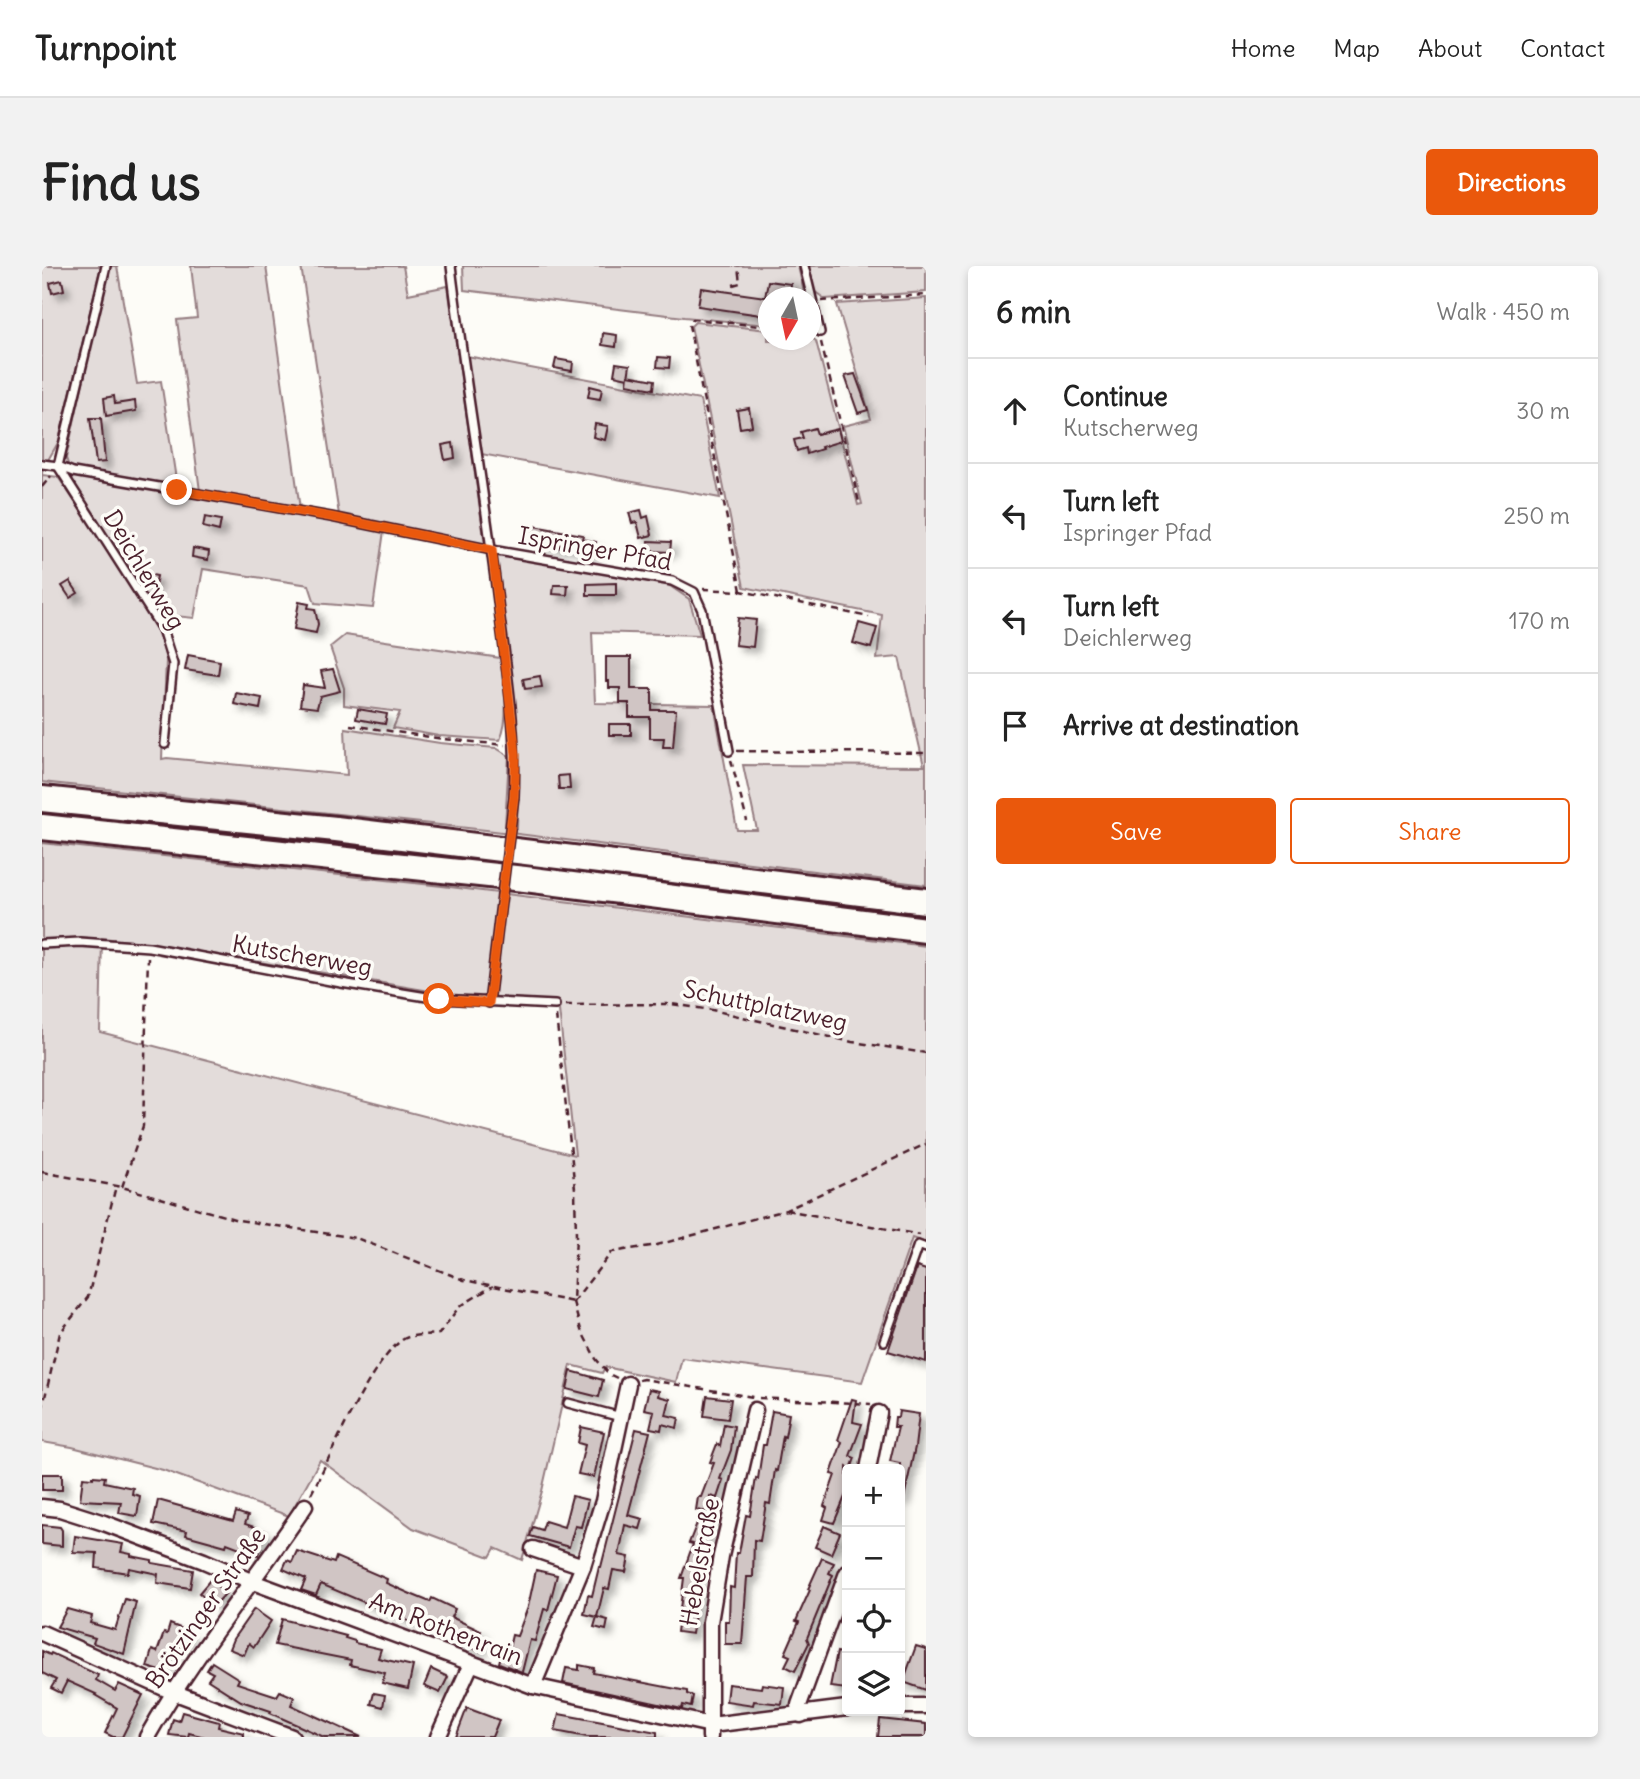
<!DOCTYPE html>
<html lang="en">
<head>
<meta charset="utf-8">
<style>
	:root { --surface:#fff; --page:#f2f2f2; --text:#222; --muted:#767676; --line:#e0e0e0; --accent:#ea580c }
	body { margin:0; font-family:Delius,sans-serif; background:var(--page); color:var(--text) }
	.controls { position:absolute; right:21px; bottom:21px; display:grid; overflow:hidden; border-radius:7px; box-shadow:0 4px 10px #0003 }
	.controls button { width:63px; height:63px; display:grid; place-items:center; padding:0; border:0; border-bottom:2px solid var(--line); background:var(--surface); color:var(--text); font:35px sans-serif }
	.compass { position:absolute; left:716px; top:21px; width:63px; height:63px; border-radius:50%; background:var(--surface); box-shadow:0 4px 10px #0003; rotate:189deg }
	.stop { position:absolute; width:21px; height:21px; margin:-16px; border:5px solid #ea580c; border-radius:50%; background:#fff }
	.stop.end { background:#ea580c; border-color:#fff; box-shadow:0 2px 7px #0008 }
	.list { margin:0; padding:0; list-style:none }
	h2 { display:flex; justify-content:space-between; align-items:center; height:91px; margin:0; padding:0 28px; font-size:30px }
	h2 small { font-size:23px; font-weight:400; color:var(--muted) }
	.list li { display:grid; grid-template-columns:46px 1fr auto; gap:21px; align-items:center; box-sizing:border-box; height:105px; padding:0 28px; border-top:2px solid var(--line) }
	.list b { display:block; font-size:26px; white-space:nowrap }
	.list p { margin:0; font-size:23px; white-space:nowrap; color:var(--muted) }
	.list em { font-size:23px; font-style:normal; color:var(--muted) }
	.actions { display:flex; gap:14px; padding:21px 28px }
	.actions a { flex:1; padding:16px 0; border:2px solid var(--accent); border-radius:7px; text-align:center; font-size:24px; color:var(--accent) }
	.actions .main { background:var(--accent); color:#fff }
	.icon { flex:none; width:38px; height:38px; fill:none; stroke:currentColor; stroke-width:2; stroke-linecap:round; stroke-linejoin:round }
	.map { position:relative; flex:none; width:884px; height:1471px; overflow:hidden; border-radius:7px }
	header { display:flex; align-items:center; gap:42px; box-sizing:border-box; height:98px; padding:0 35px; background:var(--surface); border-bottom:2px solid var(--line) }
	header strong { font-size:33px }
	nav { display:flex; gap:38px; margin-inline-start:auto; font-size:24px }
	.intro { display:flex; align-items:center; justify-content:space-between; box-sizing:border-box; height:168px; padding:0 42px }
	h1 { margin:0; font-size:49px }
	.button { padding:18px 32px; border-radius:7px; background:var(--accent); color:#fff; font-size:24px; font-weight:700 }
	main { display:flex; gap:42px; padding:0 42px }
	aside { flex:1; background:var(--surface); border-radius:7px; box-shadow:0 4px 10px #0003 }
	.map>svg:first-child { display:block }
	.green { fill:#e3dcda; stroke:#967e82; stroke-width:2; fill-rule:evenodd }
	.building { fill:#d0c5c4; stroke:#4a1f2b; stroke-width:2; filter:url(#shadow) }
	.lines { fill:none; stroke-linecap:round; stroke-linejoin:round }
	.lane-casing { stroke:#4a1f2b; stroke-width:12 }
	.street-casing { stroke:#4a1f2b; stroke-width:19 }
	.highway-casing { stroke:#4a1f2b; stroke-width:30 }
	.path { stroke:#4a1f2b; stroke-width:2.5; stroke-dasharray:7 5; stroke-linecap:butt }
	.lane { stroke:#fdfcf7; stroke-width:7 }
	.street { stroke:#fdfcf7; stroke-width:14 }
	.highway { stroke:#fdfcf7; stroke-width:24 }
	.lane-bridge-casing { stroke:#4a1f2b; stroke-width:12; stroke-linecap:butt }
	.lane-bridge { stroke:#fdfcf7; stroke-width:7 }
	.route { stroke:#ea580c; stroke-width:9 }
	.labels { text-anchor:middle; stroke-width:7; stroke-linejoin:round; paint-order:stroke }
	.street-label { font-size:24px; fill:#4a1f2b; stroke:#fdfcf7 }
</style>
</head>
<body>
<header>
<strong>Turnpoint</strong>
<nav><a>Home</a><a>Map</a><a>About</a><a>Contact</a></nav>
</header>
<div class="intro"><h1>Find us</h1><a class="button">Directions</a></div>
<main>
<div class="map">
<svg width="884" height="1471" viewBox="0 0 884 1471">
	<defs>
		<filter id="shadow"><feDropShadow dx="6" dy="6" stdDeviation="3.5" flood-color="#0004"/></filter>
	</defs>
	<rect width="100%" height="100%" fill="#fdfcf7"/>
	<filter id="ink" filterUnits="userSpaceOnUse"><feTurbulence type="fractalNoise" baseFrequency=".0143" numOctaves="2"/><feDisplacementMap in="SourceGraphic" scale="14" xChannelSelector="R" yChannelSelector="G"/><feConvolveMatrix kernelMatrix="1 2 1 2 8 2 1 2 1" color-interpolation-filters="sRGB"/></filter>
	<g filter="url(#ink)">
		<!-- green -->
		<g class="green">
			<path d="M0,0H59L17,175L6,194L1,196L0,209L16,211L42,249L49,250L27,214L33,210L342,265L331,342L273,337L267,319L161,303L152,352L104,347L118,370L124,394L120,493L125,492L305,509L303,462L398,477L454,482L467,490L463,561L475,563L477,483L453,292L456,289L622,316L647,333L658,369L550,366L553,437L672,439L695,564H715L701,499L882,500L857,391L835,393L840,349L702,321L649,60L653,56L726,64V74H768L769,71L774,75L816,239L820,238L801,160L829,153L795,38L884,32V619L444,564L0,516Z"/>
			<path d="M67,0H75L95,118L119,115L135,220L27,201L24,192Z"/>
			<path d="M149,0H224L258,243L158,225L135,54L155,52Z"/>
			<path d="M259,0H361L366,28L406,20L443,278L297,249Z"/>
			<path d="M421,0H756L763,31L726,32V59L642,51L422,24Z"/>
			<path d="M764,0H884V26L783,33L772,25Z"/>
			<path d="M425,90L658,134L678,232L439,188Z"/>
			<path d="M303,369L458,392C461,417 469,450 458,474L397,470L351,462L358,446L302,439V422L288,381Z"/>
			<path d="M0,545L514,601L884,648V652L442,596L0,549Z"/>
			<path d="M0,577L400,620L884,680V977L870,972L820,1116L640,1092L634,1116L563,1101L560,1107L529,1099L500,1225L480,1294L453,1282L448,1291L371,1262L278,1194L247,1250L121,1204L30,1181L0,1176ZM60,672L106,677L429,732L516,735L533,889L58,766Z"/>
		</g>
		<!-- building -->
		<g class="building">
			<path d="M20,14L22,24L10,27L8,17Z"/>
			<path d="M726,15L749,18L747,32H724H726V50L656,40L659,22L723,31Z"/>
			<path d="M561,67L575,69L574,81L560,79Z"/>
			<path d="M616,91L628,92L627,102L615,101Z"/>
			<path d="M514,93L531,96L530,105L512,102Z"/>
			<path d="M574,97L588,99L586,112L572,109Z"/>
			<path d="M813,108L826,144L816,147L803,110Z"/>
			<path d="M586,109L613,114L612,123L585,118Z"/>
			<path d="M548,120L560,123L558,133L546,131Z"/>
			<path d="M72,130L73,138L93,135L94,145L64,150L62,132Z"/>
			<path d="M707,142L710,160L698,162L695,144Z"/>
			<path d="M48,152H59L63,196L54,197Z"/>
			<path d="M553,158L566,160L563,174L551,171Z"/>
			<path d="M773,162L775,168L796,163L799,175L779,181L780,183L765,188L764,182L755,185L752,174L761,172L759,166Z"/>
			<path d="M411,177L413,192L403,194L400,179Z"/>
			<path d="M599,244L601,252L606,250L610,269L599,272L595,256L590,257L587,247Z"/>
			<path d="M163,251L179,254L177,265L161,261Z"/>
			<path d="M492,260L541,269L540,273L554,276L551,288L518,279V282L488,276Z"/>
			<path d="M606,275L629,276L628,286L606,285Z"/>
			<path d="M151,282L167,285L166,294L150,291Z"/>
			<path d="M105,308L115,310L113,320L103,318Z"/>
			<path d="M28,315L36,327L28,332L20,320Z"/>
			<path d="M574,317V329H545V318Z"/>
			<path d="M512,319H526L525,329L511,328Z"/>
			<path d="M257,336L267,338L266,342L273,343L276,358L274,367L252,363Z"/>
			<path d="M696,352L714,354L711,381L693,379Z"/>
			<path d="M817,357L835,362L829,382L811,377Z"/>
			<path d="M146,389L178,395L176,409L143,404Z"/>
			<path d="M564,391H589V423H610V444H634L631,481H621L622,472H608V451H587V437H578V422H567V415H564Z"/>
			<path d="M291,403L298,425L278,430L275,442L258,440L261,419L283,422L279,405Z"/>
			<path d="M498,410L500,421L483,423L481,413Z"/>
			<path d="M194,427L220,432L218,443L192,438Z"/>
			<path d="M316,443L345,448L343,458L314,453Z"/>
			<rect x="567" y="458" width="22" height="11"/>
			<path d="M527,509L528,523H517L516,510Z"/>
			<path d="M875,1001L884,1004V1096L846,1085Z"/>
			<path d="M529,1105L561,1114L557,1131L525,1123Z"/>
			<path d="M607,1123L617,1125L616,1130L628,1133L624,1149L637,1152L635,1162L620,1158L619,1164L608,1162L612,1145L602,1143Z"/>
			<path d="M665,1130L689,1133L686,1153L662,1150Z"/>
			<path d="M810,1133L814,1134L811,1156L820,1158L808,1190L813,1192L809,1203L805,1201V1226L792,1257L781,1254L785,1242L782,1240L793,1209L789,1208L800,1176L796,1174Z"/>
			<path d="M730,1145L747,1148L743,1171L741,1170L735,1205L733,1204L728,1238L724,1237L718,1275L712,1274L711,1311H705L700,1378H683V1355H687L688,1321L692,1322L694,1287H697L704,1249L708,1250L714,1212L716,1213L721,1179H724Z"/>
			<path d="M857,1145L877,1148L873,1181L862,1232H858V1197L848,1195L856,1161H852L853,1151H856Z"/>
			<path d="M682,1158L692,1160L689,1184L678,1213L681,1214L675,1232L668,1230L666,1246L654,1244L656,1231H659L672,1197L668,1196L675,1178L678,1180Z"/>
			<path d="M539,1161L562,1166L552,1211L536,1208L543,1179L536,1177Z"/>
			<path d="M594,1163L608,1166L586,1249L601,1253L598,1263L583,1259L577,1289L587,1291L584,1306L571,1304L567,1323L562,1322L555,1351L542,1348L546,1329L550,1330L557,1301H559Z"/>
			<rect x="0" y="1208" width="20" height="16"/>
			<path d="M51,1210L63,1211L62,1216L91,1222L90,1228L98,1230L95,1250L77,1247L79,1236L38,1234L41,1211L51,1212Z"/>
			<path d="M530,1230L546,1234L539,1261L533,1260L527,1281L488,1270L491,1261L500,1264L503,1255L522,1261Z"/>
			<path d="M116,1234L191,1255L194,1246L206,1250L203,1258L224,1265L216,1289L185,1277L184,1280L144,1269L145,1265L111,1258Z"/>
			<path d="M659,1247L672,1252L661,1283L665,1285L652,1320L657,1321L650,1368L635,1366L642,1312H639L651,1278L647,1277Z"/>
			<path d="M0,1259L18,1261L20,1264V1280L0,1278Z"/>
			<path d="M782,1260L798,1267L789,1288L773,1281Z"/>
			<path d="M33,1270L81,1278L79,1286L89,1288V1290L110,1294V1297L151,1304L148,1322L115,1317L116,1308L87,1302L86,1307L54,1302L55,1287L31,1286Z"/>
			<path d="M255,1285L292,1297L294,1291L345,1313L344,1317L371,1329L388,1336L390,1332L413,1343L409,1351L439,1365L436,1373L442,1375L437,1385L279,1318L274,1329L259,1324L264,1313L241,1303L245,1294L250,1296Z"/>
			<path d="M780,1292L792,1297L787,1307L791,1309L765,1372L767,1377L753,1405L743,1400L748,1390L743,1388L757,1356L754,1355L768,1324L766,1323Z"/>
			<path d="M494,1304L515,1309L506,1344L502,1343L493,1375L488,1374L480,1406L457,1397L460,1385L466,1386L470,1369L475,1370L486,1341Z"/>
			<path d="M168,1314L184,1327L172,1340L157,1327Z"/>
			<path d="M83,1333L94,1336L82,1388L51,1377L53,1372L15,1361L25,1343L50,1350L48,1357L73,1364Z"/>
			<path d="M212,1343L229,1355L212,1381L207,1377L202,1389L187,1383L191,1373Z"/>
			<path d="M555,1351L566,1354L564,1364L552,1361Z"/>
			<path d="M240,1353L304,1370L303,1372L313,1375V1377L339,1383L336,1392L371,1400L366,1423L340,1417L343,1407L308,1399L309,1394L233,1379Z"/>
			<path d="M128,1358L148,1366L145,1375L141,1374L137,1385L130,1382L122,1406L105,1401L110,1384L115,1386L122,1367L125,1368Z"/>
			<path d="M874,1380L884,1383V1424L861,1416Z"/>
			<path d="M0,1385L8,1389L9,1387L56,1409L54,1414L73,1425L77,1418L101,1429L80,1471H71L63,1467L75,1442L53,1429L54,1428L25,1415L19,1427L9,1422L14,1414L0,1407Z"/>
			<path d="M795,1386L805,1388V1423L788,1421Z"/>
			<path d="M170,1396L197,1413L195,1417L235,1430L238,1425L252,1431L249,1439L319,1471H282L228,1447L229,1445L199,1435L166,1414L171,1407L165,1404Z"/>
			<path d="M537,1399L552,1402L551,1407L645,1425V1428L651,1430L649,1441L641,1439L640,1443L521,1417L524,1402L537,1404Z"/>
			<path d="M389,1403L406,1411L398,1427L382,1420Z"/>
			<path d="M686,1418L719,1422L720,1418L742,1421L740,1438L712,1435L711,1439L684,1435Z"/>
			<path d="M332,1427L343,1429L341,1441L329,1438Z"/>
			<path d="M425,1442L457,1454L450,1471H414Z"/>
			<path d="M140,1446L177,1456L176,1461L202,1467V1471H163L147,1467L146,1471L127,1469L131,1453L137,1455Z"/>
			<path d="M517,1448L615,1466V1471H545L513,1465Z"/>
			<path d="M838,1453L884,1458V1471H836Z"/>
		</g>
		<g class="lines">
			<defs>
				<g id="lane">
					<path d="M64,0L16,200L120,363L131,398L123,478"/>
					<path d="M409,0C423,118 444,234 458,352C466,413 475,470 472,531"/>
					<path d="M762,0L778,66"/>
					<path d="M0,198L16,200L31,206L289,251L450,284L630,315L652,326L660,344L687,485"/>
					<path d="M0,678L38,676L107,681L299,717L397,733L513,739"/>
					<path d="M447,737L457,653"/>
					<path d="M842,1075L876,979L884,982"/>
					<path d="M526,1137L579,1151"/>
				</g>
				<g id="street">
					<path d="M826,1203L837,1147"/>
					<path d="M0,1241L18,1243L62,1257L162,1295L211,1316L491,1420L669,1459L805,1442"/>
					<path d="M491,1283L541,1300"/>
					<path d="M0,1367L131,1426L250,1471"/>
					<path d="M491,1420L541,1300L561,1235L586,1118"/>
					<path d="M858,1440H884"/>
					<path d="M759,1449L757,1439L805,1307"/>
					<path d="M105,1471C151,1390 211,1317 263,1240"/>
					<path d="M396,1471L429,1398"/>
					<path d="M668,1471V1356L679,1290L713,1144"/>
				</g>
				<g id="highway">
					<path d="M0,533L294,563L884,635"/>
					<path d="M0,561L483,613L884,664"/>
				</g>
			</defs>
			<!-- lane casing -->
			<use href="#lane" class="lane-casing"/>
			<!-- street casing -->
			<use href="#street" class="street-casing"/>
			<!-- highway casing -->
			<use href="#highway" class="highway-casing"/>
			<!-- path -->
			<g class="path">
				<path d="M691,19L698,17L696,0"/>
				<path d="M779,35L884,29"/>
				<path d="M779,76L817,236"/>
				<path d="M0,221L9,210"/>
				<path d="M661,323L699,325L827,351"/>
				<path d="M699,325L647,59L651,53L726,61"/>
				<path d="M308,459L401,473L463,479"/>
				<path d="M695,485L884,487"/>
				<path d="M689,494L705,555"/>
				<path d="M523,739L630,738L670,744L810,776L884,787"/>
				<path d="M514,749L533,923L534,970L531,1036L539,1064L554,1093L567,1108L575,1112"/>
				<path d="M0,906L80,921L196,954L314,972L422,1014L531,1036"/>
				<path d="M80,921L101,860L106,691"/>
				<path d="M744,944L878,969"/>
				<path d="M531,1036L570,986L615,979L744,944L884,878"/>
				<path d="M597,1114L601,1113L711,1131"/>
				<path d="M717,1132L829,1138"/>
				<path d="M0,1144L18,1067L46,1031L74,920"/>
				<path d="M269,1228C289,1190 327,1098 360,1074C368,1068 386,1069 397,1068L417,1041L451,1020"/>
			</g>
			<!-- lane -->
			<use href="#lane" class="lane"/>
			<!-- street -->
			<use href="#street" class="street"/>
			<!-- highway -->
			<use href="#highway" class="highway"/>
			<defs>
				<path id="lane-bridge" d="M457,653L472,531"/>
			</defs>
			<!-- lane-bridge casing -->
			<use href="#lane-bridge" class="lane-bridge-casing"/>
			<!-- lane-bridge -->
			<use href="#lane-bridge" class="lane-bridge"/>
		</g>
	</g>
	<g class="lines" filter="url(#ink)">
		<!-- route -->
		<path class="route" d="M135,224L289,251L450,284L474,489L472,531L447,737L397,733"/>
	</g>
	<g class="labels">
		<!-- street labels -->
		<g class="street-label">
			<text transform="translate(553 283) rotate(10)" y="8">Ispringer Pfad</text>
			<text transform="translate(102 304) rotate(59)" y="8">Deichlerweg</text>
			<text transform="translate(260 690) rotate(10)" y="8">Kutscherweg</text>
			<text transform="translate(723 740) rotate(12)" y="8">Schuttplatzweg</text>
			<text transform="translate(658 1296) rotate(-80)" y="8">Hebelstraße</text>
			<text transform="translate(164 1342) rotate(-55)" y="8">Brötzinger Straße</text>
			<text transform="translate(404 1363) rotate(21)" y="8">Am Rothenrain</text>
		</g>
	</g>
</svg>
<div class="controls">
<button>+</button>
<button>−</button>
<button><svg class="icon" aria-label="locate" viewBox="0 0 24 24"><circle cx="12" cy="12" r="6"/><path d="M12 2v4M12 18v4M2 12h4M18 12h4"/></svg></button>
<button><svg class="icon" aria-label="layers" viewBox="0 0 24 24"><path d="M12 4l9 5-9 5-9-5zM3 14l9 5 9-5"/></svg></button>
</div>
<svg class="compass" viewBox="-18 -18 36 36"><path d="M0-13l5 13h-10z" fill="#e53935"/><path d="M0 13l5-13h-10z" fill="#767676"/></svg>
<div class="stop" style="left:397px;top:733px"></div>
<div class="stop end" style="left:135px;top:224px"></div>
</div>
<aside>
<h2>6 min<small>Walk · 450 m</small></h2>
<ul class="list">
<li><svg class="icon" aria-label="ahead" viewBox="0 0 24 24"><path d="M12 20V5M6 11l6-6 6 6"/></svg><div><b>Continue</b><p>Kutscherweg</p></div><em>30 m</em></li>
<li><svg class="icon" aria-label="left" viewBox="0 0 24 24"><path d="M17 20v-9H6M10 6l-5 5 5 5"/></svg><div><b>Turn left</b><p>Ispringer Pfad</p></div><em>250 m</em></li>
<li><svg class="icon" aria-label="left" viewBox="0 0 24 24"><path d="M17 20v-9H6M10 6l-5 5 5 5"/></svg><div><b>Turn left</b><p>Deichlerweg</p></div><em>170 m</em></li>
<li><svg class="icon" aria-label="arrive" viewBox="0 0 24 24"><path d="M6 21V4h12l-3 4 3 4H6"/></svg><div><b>Arrive at destination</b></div></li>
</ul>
<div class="actions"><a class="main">Save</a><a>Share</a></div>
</aside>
</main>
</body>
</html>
